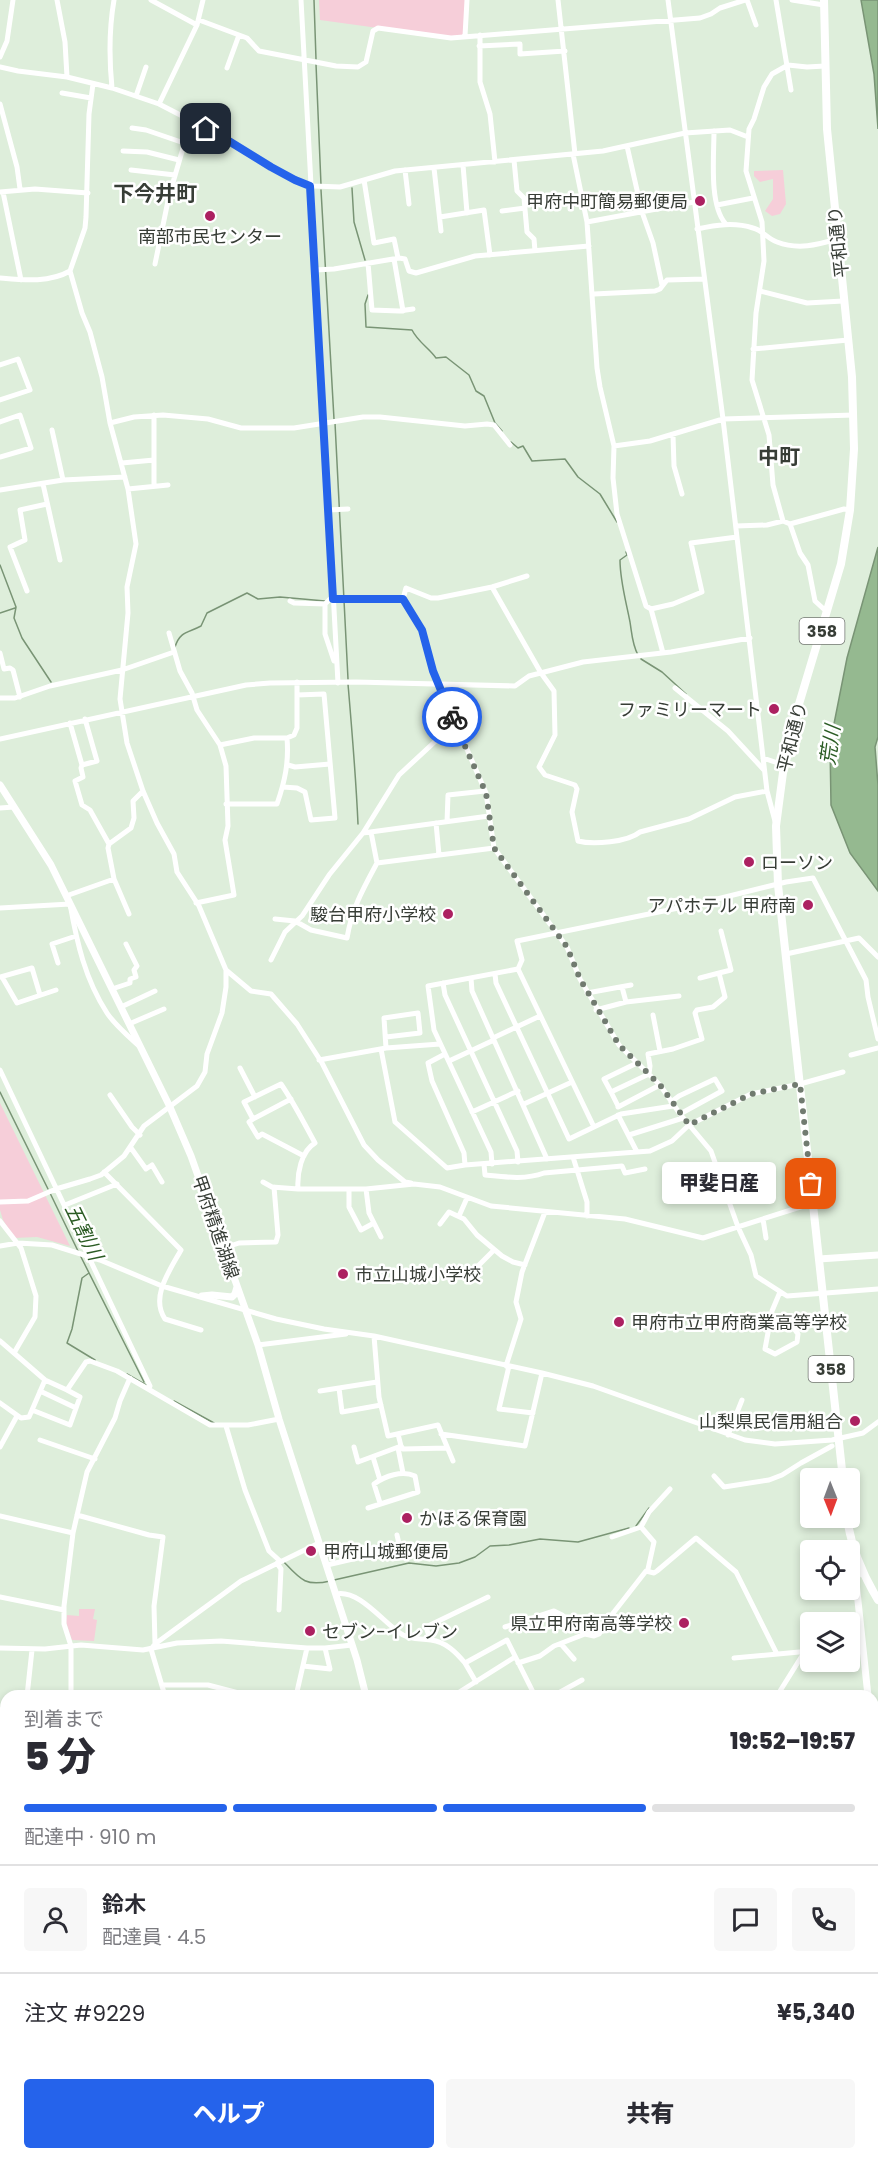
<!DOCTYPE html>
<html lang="ja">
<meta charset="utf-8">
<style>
body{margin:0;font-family:Poppins,"Noto Sans JP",sans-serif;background:#f7f7f7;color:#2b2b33;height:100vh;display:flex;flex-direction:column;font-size:22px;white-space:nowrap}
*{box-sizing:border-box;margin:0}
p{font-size:20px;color:#7c7c81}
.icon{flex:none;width:33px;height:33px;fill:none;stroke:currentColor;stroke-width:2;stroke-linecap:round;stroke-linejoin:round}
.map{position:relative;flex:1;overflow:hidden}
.details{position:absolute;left:0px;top:1690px;width:879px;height:470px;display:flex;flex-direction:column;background:#fff;border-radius:18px 18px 0 0;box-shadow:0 3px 9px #0003}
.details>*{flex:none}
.needle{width:39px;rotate:179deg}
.controls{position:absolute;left:800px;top:1468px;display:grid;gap:12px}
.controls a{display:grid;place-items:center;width:60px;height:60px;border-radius:6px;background:#fff;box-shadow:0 3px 9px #0003;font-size:30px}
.pin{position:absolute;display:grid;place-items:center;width:51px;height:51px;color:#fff;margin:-26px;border-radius:12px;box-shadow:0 3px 9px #0006}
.courier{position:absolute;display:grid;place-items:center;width:60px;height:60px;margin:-30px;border:4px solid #2563eb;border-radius:50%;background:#fff;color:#222;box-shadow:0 2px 8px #0007}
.bubble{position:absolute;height:42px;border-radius:6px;background:#fff;box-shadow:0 3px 9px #0003;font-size:20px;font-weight:800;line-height:42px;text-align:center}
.summary em{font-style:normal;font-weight:800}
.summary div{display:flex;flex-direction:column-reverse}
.summary{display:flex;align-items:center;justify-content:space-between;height:102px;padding:0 24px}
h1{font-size:39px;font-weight:800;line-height:45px}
.bar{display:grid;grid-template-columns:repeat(4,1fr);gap:9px 6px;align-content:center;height:72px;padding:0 24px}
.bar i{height:8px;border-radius:4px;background:#e1e1e2}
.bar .current{background:#2563eb}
.bar p{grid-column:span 4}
.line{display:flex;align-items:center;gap:15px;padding:0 24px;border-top:2px solid #e1e1e2}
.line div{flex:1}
.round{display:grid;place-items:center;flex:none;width:63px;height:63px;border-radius:6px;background:#f7f7f7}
.cta{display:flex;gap:12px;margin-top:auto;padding:12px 24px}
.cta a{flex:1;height:69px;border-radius:6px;background:#2563eb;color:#fff;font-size:24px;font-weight:800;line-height:69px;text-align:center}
.cta a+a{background:#f7f7f7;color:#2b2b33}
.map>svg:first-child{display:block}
.green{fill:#f6ced9}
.water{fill:#95b990;stroke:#799475;stroke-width:1.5}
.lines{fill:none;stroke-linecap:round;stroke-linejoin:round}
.stream{stroke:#799475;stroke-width:1.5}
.minor{stroke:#fff;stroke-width:5}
.major{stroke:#fff;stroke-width:7}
.highway{stroke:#fff;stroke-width:8}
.done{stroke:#717b70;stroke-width:6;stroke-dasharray:0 10.8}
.route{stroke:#2563eb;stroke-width:8}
.poi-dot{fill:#ac2161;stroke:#fff;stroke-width:2}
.labels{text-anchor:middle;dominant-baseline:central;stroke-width:5;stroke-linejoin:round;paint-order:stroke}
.shield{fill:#fff;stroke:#737772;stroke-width:1.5}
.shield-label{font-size:16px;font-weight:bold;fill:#373d36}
.poi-label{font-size:18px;fill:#373d36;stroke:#fff;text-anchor:end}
.street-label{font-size:18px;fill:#373d36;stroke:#fff}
.water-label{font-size:20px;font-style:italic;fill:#2b5c24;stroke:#fff}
.quarter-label{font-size:21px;font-weight:bold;fill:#373d36;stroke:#fff}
</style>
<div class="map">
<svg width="878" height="2159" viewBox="0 0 878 2159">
<rect width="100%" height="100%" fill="#deeedb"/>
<!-- green -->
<path class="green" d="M319,0h148l-2,36 -14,2 -131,-18z
M783,170l3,34 -6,10 -8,2 -7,-5 8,-12v-20l-13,3 -6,-6v-5z
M0,1103l70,143 -33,-9 -23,1 -11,-18 -3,-10z
M79,1609h16l-2,10 4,1 -3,21 -22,-1 -6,-18 1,-7 12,1z"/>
<!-- water -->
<path class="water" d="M861,0h17v129l-4,-55z
M878,547v190l-3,10 3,38v106l-28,-38 -19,-48 -1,-61 17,-86z"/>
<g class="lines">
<!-- stream -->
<path class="stream" d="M314,0l2,59
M316,64l5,121
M352,188l2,34 11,38
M321,190l13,229
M368,295l-3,9 1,23 46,3c6,12 17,18 24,28l10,-1 23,18 7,16 8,5 11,27 7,8
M335,423l13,256
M511,442l7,6 5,-2 9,15 33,-2 13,18 22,17 17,28
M626,552l1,3 -7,5c0,21 6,41 10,62 2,12 2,22 8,33
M0,565l16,42 -2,11 8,20 29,44
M0,613l15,-5
M175,647c5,-16 13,-14 26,-21l6,-13 40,-20 11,6 22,-2 45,4
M641,659l21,13 24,22
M348,684c4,47 8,93 10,140
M0,1092l48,97
M50,1193l28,58
M80,1255l64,127
M89,1273l-7,5 -10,51 -5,14 28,17
M127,1374l19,11
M174,1401l40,22
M636,1526l13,-18
M283,1561c17,18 22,26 47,20
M334,1580l75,-17 27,3 23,-3 16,-6 15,-11 19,-1 31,-6 38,3 51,-14"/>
<!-- minor -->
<path class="minor" d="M57,0l8,42 2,35
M151,0l46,25
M301,0l37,683
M558,0l17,154
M668,0l55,419 44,372 8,30
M747,0l9,25
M776,0l15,90
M792,0l32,5
M199,20l48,18 12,13 77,15 22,1 8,-5 7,-31 5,-3 73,10 249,-20 11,-4 9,-6 25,-8
M480,35v47l10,32 5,48
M465,36l2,-36
M479,46l41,-2v10l45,-3
M0,57l7,-16 6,-41
M0,67l18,4 49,6 45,11 47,16 60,31 76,45 19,6 26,1 55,-16 208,-20 82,-18 45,-3 18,7
M227,68l12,-33
M112,88c-3,-30 -3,-59 2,-88
M62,93l29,5
M136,96l10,-29
M0,104l17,63 3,22
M159,104l38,-79 6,-25
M132,128l14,2 38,13
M714,131c0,25 -5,73 11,92
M627,146l15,66 11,31 9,42
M123,151l24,1 32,8
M573,154l14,68 10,146 3,19 14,59 -1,32 4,36 29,92 5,3 12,44
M514,160l3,31 7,7 3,34 7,7 1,12
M463,165l4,48
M434,168l7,63
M131,170l44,5
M405,170l4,34
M364,180l10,63 20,-4 4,19
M0,192l35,-3 53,4
M3,192l18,88
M717,205l36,-7
M502,211l23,-3
M440,217l44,-7 6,45
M587,222l107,-20
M697,229c19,-4 37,-7 56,-1 9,2 15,11 24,14 21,8 40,3 60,-3
M394,259l9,52
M368,263l4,47 27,1 14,-2
M155,264l14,-68 22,-75
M315,270l19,-1 65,-11 6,1 4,12 7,2 59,-17 114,-10
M0,278c23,2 49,5 70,-7
M760,291l47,12 36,-2
M594,294l61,-3 5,-2 7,-9 37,-1
M753,349l95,-9
M0,365l18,-6 12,31 -30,10
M154,415v71
M0,422l20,-7 11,33 -31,9
M110,423l24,-6 29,-2 45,4 33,9h53l69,-11h17l85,9 22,-2 7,1 16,20
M52,430l11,50
M673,435l1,31 8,28
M614,446l36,-5 73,-22 131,-4
M122,463l32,-3
M43,484l17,76
M128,489l40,-4
M0,490l63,-10 62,-3
M328,510l20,-1
M783,521l-10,-36 -4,-50 -17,-55 4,-67 8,-52 -2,-39 -16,-51 3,-42 5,-10 10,-32 8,-13 16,-9 19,2 18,-1
M790,524l10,29 8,12 7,36 12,11
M736,526l31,-1 16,-4 7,3 54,-15 6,1
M492,587l49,86 13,18 1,44 -16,32 6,8 30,10 2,4 -5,23 6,29c15,4 50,1 62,-9l49,-13 46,-22 32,-6
M27,591l-17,-44 15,-7 -5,-30 27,-6
M403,599l3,-11 25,10h7l54,-11 35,-11
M290,601l4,2 31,1 5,-5h73l19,31 11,41 53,122 8,55 73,99 13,32 39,66 41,40 20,29 31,37 27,76 13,28 5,21 31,20 91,-7
M325,604v30l9,27
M651,609l22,-5 29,-12 -11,-49 46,-6
M169,633l11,38 12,22 5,17 23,35 6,21 2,60 -3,14 9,55 -38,8
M0,653l4,16 6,-1 3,2 7,27
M675,688l53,43 36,39
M0,698h15l35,-12 72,-16 52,-18
M70,723l12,42 -1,3 2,9 -8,4 7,24 8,5 19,34
M0,739l246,-54 24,-2 86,-1 159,4 14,-10 54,-14 88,-10 79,-14
M220,745l34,-7h33l7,-3 3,-7v-46
M763,758l21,7
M82,765l15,-4 -12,-42
M288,765l7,2 35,-3
M283,787l14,1 8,4 6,28 24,-2 -11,-124 -27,1
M226,804h51c8,-23 12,-42 10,-66
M0,808l14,-1
M447,822l1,-27 37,-4
M436,823l3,32
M371,832l6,31
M363,833l126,-17
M66,896l48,-17
M0,908l70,-4c7,39 15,75 37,109 8,12 21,23 32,33
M129,914l-15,-35 -6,-31 1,-4 22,-16 3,-10 -1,-17 10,-10
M275,919l20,2 16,9 36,8c5,-30 16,-49 30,-75l117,-15
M786,954l73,-16 19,19
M271,960l14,-28 17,-16 27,-41 34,-42 36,-58 56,-52
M58,963l-6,-19 24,-8
M518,969l4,-9 -5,-19 176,-36 93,-23 27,-4 53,102 2,17 10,42
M518,969l76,158
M226,970l25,21 20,3 26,30 25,39 42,82 14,15 27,22 6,1
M719,973l12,-3 -10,-39
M495,974l1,9 73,156 52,-25 52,-8
M0,977l32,-9 8,27
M2,977l15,26 39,-13
M471,978l1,13 75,168
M443,983l2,12 72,156 1,11
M622,987l4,15
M112,989l18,-6v-4l6,-2 -2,-7 3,-4 -11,-22
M587,993l44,-8
M121,1007l34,-16
M596,1010l30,-8 53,-6
M653,1015l7,36
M129,1024l35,-15
M493,1038l47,-22
M386,1048l54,-4
M381,1049l14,73 52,46 18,-3 185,-14 22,-10 17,-16 62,-31 49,-10 43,-12
M445,1054l-17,9 4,18 32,72 1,12
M851,1055l27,-7
M319,1060l67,-12 -2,-30 34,-5 2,20 -34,4
M449,1061l45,-21
M240,1068l15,29
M0,1070l150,316 -2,3
M611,1092l-7,-13 33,-16
M110,1095l22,32 8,8
M291,1099l-38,20 -9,-17 37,-18c13,19 23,39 34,59 -14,8 -18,31 -17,46
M671,1102l8,-6 36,-17 7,12 -42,23
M524,1104l48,-22
M618,1106l-7,-14 38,-18 1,-8 -2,-12 25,-5 29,-10 -7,-26 2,-3 16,-3 12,-10 -6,-24 -19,5
M618,1107l42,-22
M472,1112l46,-21
M618,1115l19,37
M253,1119l-4,3 9,15 4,-3 42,22
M629,1135l54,-17
M131,1148l15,21 6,-4 10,17
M573,1157l14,45v14
M484,1164l1,11c20,2 40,5 59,-2l78,-7 3,7 20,-4
M492,1164l-1,-12 -57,-122 -6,-44 90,-17
M104,1172l77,78c-11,20 -31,47 -16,69l36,11
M263,1182l9,5 26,2h68l48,-5 26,3 51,19 134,13 78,19 110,-35
M349,1189v18l12,23 13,-7
M366,1189l3,24 12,24
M0,1202l28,-1 28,-12 34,-10 11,-4 23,-19 20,-30 53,-40 8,-14 2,-18 15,-41 4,-26v-17l-27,-64 -22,-34 -3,-18 -17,-31 -14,-32 -16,-48 -7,-44 8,-86 -1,-26 9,-43 -8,-55 -18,-66 -8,-46 -12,-45 -8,-19 -12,-42 15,-43 1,-11 3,-103 4,-30
M65,1205l52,-21
M459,1216l8,-18
M763,1219l3,19
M0,1221l21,27 15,48 -1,21 -21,36
M440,1224l9,-12 15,7 13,16 25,21 11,6 12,3
M0,1246l18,-3 34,2 48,15 62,26 114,33 48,10 50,7 168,37 51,13 152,54 30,4 57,-4 31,-7 15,-11
M224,1248l15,-5 37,-1 2,-7 -4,-48
M471,1273l23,-23
M771,1320l21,6 6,8 -1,8 -22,12 -10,-5 7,-38 8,-19
M374,1336l5,61 9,39 50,-11 15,36
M0,1341l45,39 22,10
M258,1345l88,-11
M506,1366l15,-47 -5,-17 6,-30 23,-60
M509,1366l-10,43 34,4
M339,1388l3,24 39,-7
M40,1391l36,17
M320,1391l57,-9
M0,1403l21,15 8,-1 16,-37
M32,1410l38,15 10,-28 -13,-7 19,-28 4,-1 27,10 93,54h38l31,-6
M226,1426l19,64 24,61 11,10
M441,1434l84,12 17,-73
M728,1435l14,-35
M40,1440l55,19
M401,1446l2,3 44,-1
M0,1447l17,-31
M354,1447l4,15 43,-16 -3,-12
M398,1448l5,25
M373,1457l7,23
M714,1476l10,11 45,-7 13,-5 19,-12 31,-17
M368,1508l50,-16 -3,-16c-13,-6 -30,0 -41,8l6,19
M77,1515l72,20 14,2 -9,69 1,38
M0,1516l73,17
M641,1527l13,15 -6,27
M612,1537l29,-10 8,-15 21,-23
M277,1563l4,6 -2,41
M327,1565l73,-17 -3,-13
M336,1594c24,-5 48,30 67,41 10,5 17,3 28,5 15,2 25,12 34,23l42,-23 28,56
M0,1597l64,13
M505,1627l49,-16 8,4 23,19 9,2 5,-2 15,-22 32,-41 8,2 3,-2 39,-33 40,34 41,82
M430,1639l-4,-12 62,-30
M561,1644l13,15
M849,1647l13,-1
M0,1648l45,1 36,-4 62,5 34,-7 44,-2 86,7h18l27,-3
M734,1658l76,-7
M465,1663l11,19
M518,1663l22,-7 14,-10 31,-12
M303,1666l27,3 -5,-21
M162,1685h46l42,11
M780,1691l25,-40
M27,1696l5,-46
M71,1696v-50l-7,-22v-18l9,-73 14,-61 28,-54 5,-17 10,-23
M165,1696l-14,-47 4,-5 86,-63 78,-38
M296,1696l11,-48
M453,1696l62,-39
M553,1696l29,-16
M0,1710l6,1
M873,1744l5,-9
M0,1858l6,-2
M873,1893l5,1
M0,1930l6,-8
M0,2024l6,1
M873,2097l5,5
M0,2120l6,2
M873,2138l5,-5
M462,2154l4,5
M699,2154l6,5
M857,2154l5,5
M30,2159l1,-5
M122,2159l1,-5
M210,2159l1,-5
M255,2159l1,-5
M301,2159l2,-5
M355,2159l1,-5
M397,2159l2,-5
M585,2159l3,-5"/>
<!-- major -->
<path class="major" d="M0,785l51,80 118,240 22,51 67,189 21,74 78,241 9,36
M819,1259l59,-4
M202,1296l10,-1 20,2 3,-3 2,-7
M862,1570l-6,7v5l12,114
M873,1763l5,46
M516,2154l3,5"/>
<!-- highway -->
<path class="highway" d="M824,0l3,129 25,248 2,72 -4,61 -9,54 -48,160 -9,41 -8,61 2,59 65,594
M847,1518c4,29 16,57 31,82
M873,1870l5,-1
M873,1877l5,-1
M91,2159l10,-5
M108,2159l10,-5"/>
</g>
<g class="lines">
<!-- done -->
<path class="done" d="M452,717l34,76 8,55 73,99 13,32 39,66 41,40 29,40 62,-31 49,-10 11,100"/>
<!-- route -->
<path class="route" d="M206,129l13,6 52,32 24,13 15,6 23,413h70l19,31 11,41 19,46"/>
</g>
<!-- markers -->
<g class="poi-dot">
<circle cx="700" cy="201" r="6"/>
<circle cx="210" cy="216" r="6"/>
<circle cx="774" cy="709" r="6"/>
<circle cx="749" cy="862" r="6"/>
<circle cx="808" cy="905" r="6"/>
<circle cx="448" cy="914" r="6"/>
<circle cx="343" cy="1274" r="6"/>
<circle cx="619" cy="1322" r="6"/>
<circle cx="855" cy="1421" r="6"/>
<circle cx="407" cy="1518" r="6"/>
<circle cx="311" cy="1551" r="6"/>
<circle cx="684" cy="1623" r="6"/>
<circle cx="310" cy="1631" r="6"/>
</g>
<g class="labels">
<!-- shield labels -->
<g class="shield">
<rect x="799.5" y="618" width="45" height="26" rx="4.5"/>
<rect x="808.5" y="1356" width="45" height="26" rx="4.5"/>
</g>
<g class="shield-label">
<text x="822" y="631">358</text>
<text x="831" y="1369">358</text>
</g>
<!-- poi labels -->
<g class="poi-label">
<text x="688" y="201">甲府中町簡易郵便局</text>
<text x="210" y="236" text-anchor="middle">南部市民センター</text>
<text x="762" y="709">ファミリーマート</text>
<text x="761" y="862" text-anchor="start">ローソン</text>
<text x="796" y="905">アパホテル 甲府南</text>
<text x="436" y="914">駿台甲府小学校</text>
<text x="355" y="1274" text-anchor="start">市立山城小学校</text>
<text x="631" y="1322" text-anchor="start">甲府市立甲府商業高等学校</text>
<text x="843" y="1421">山梨県民信用組合</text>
<text x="419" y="1518" text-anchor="start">かほる保育園</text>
<text x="323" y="1551" text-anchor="start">甲府山城郵便局</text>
<text x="672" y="1623">県立甲府南高等学校</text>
<text x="322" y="1631" text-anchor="start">セブン-イレブン</text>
</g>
<!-- street labels -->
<g class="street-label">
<text transform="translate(838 242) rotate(-96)">平和通り</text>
<text transform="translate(792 737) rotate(-76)">平和通り</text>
<text transform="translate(216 1227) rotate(71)">甲府精進湖線</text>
</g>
<!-- water labels -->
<g class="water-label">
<text transform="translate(830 745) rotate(-82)">荒川</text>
<text transform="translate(84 1232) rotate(64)">五割川</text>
</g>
<!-- quarter labels -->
<g class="quarter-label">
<text x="155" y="193">下今井町</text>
<text x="779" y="456">中町</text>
</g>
</g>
</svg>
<div class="controls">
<a><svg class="needle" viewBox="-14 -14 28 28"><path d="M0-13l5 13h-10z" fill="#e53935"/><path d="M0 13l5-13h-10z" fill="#7c7c81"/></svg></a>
<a><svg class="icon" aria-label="locate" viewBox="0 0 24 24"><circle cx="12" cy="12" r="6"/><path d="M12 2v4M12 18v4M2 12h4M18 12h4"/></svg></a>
<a><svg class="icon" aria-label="layers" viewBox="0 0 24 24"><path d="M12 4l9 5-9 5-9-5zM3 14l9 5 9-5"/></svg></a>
</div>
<div class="pin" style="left:811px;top:1184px;background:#ea580c"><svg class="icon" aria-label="bag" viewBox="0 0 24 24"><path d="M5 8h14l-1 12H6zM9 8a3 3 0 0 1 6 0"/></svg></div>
<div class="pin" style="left:206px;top:129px;background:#1f2937"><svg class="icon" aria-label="home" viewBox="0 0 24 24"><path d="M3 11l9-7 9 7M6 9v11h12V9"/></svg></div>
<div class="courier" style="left:452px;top:717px"><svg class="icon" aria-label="bike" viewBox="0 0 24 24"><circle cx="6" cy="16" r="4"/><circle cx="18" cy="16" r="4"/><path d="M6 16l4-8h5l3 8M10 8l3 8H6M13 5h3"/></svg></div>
<div class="bubble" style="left:662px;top:1162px;width:114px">甲斐日産</div>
<section class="details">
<div class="summary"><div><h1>5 分</h1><p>到着まで</p></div><em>19:52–19:57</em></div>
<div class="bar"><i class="current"></i><i class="current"></i><i class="current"></i><i></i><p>配達中 · 910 m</p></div>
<div class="line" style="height:108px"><a class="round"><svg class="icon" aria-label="person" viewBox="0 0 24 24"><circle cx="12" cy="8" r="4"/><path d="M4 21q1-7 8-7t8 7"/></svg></a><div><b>鈴木</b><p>配達員 · 4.5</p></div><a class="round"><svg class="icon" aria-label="chat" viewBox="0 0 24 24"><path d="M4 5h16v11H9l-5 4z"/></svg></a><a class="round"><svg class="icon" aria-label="phone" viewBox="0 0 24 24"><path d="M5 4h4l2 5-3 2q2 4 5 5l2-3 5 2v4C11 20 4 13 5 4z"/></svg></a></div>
<div class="line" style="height:78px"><div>注文 #9229</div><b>¥5,340</b></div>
<div class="cta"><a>ヘルプ</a><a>共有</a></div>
</section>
</div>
